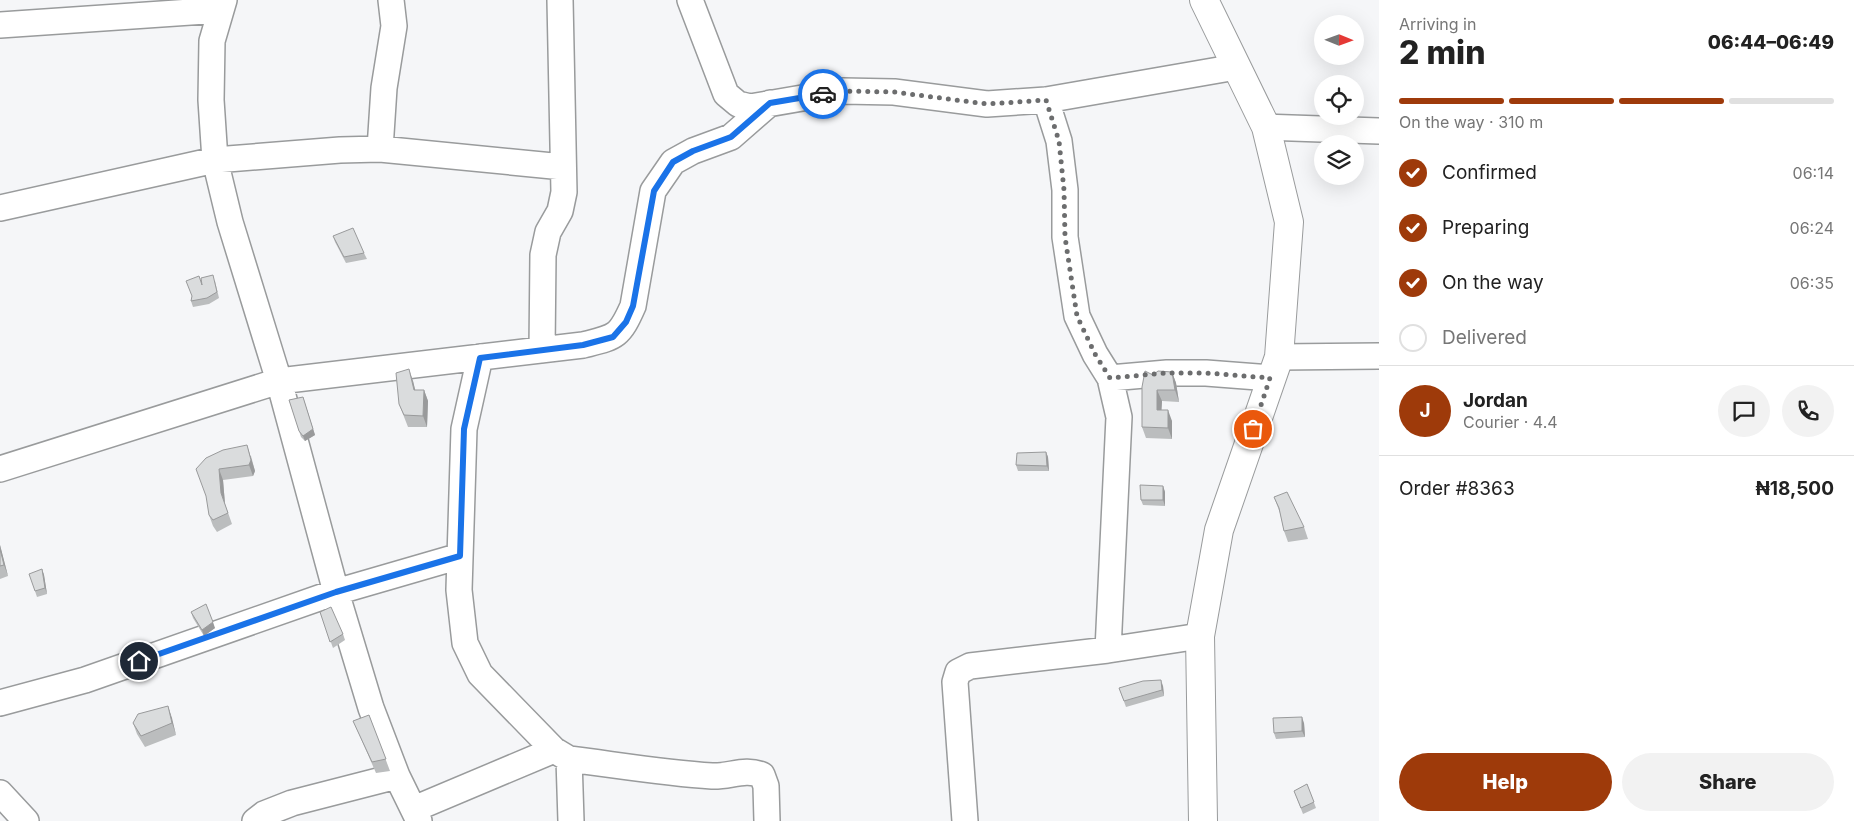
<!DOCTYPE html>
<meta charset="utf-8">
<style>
body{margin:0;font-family:Inter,sans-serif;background:#f2f2f2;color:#222;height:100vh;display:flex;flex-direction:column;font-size:19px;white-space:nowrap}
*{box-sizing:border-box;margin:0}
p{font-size:16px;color:#767676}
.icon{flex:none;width:28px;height:28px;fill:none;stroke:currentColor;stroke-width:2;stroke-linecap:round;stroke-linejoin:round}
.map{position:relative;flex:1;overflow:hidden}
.side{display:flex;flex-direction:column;background:#fff;width:475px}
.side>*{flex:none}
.needle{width:32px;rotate:91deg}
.fabs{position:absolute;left:1314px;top:15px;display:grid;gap:10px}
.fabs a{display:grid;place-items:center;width:50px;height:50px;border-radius:50%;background:#fff;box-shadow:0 5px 20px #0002;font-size:25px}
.pin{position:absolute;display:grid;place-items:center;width:42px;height:42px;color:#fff;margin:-21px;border:2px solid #fff;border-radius:50%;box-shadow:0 1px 5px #0007}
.courier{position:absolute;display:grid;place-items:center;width:50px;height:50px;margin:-25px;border:4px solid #1a73e8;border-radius:50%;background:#fff;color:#222;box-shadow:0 1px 6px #0007}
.summary em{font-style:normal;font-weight:800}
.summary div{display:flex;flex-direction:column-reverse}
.summary{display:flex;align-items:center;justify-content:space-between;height:85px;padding:0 20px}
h1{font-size:32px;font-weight:800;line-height:38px}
.bar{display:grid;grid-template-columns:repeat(4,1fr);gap:8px 5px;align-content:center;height:60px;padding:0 20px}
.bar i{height:6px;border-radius:4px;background:#e0e0e0}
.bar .active{background:#9e3a0a}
.bar p{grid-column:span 4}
.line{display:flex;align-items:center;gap:12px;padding:0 20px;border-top:1px solid #e0e0e0}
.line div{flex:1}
.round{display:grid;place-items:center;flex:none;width:52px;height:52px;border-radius:26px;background:#f2f2f2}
ol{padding:0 20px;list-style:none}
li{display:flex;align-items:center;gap:15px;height:55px}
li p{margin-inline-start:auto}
li .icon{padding:5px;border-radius:50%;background:#9e3a0a;color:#fff;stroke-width:4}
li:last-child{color:#767676}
li i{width:28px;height:28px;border:2px solid #e0e0e0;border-radius:50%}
.cta{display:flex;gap:10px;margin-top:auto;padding:10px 20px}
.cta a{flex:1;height:58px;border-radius:30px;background:#9e3a0a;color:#fff;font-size:20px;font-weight:800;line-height:58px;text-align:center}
.cta a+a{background:#f2f2f2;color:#222}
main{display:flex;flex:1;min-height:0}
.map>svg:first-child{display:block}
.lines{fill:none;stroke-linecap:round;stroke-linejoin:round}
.minor-casing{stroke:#999b9c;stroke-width:28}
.tertiary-casing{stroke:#999b9c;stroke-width:30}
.minor{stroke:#fff;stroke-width:25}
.tertiary{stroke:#fff;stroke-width:28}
.wall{fill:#bbbdbe}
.shaded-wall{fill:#999a9b}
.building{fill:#dadcdd;stroke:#999a9b}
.done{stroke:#6c6d6e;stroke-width:5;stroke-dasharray:0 9}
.route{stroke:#1a73e8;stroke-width:6}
</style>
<main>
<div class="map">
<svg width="1379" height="821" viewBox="0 0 1379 821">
<rect width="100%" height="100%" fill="#f5f6f8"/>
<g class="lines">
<defs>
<path id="minor" d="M224,0l-12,41 -1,59 4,60 15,62 49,159 57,211 35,116 26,68 22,45
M690,0l36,94 12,10 12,3 93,-16 51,1 93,12 59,-4 190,-33
M0,25l220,-15
M1046,100l13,41 6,49v47l12,79 18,38 15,24 9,39 -11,233
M1266,127l113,4
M380,149l4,-61 10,-62 -3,-26
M0,208l215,-48 125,-10 40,-1 183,18
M542,350l1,-95 5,-23 12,-21 4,-19 -4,-192
M480,357l-16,72 -5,161 6,53 15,31 74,76 15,9c48,6 96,14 143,17 17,1 33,-8 50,-1l4,11 1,35
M1279,357l100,-1
M1110,378l57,-5h39l65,5
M0,469l279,-88 304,-36c32,-8 36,-7 50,-39l20,-115 20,-29 20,-11 38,-14 39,-34
M0,703l85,-23 251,-88 124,-36
M569,759l2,62
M0,793l26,28
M414,809l140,-59
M255,821l9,-7 28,-11 105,-27
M965,821l-10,-139 3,-10 12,-6 138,-16 92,-14"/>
<path id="tertiary" d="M1203,821l-3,-185 19,-106 60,-173 10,-135 -23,-95 -62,-127"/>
</defs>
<!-- minor casing -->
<use href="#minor" class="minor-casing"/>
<!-- tertiary casing -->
<use href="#tertiary" class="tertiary-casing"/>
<!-- minor -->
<use href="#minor" class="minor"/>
<!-- tertiary -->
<use href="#tertiary" class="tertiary"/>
</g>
<!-- wall -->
<path class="wall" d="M333,236l31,17 3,6 -21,4 -11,-21z
M215,281l4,17 -10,6 -16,3 -2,-6 1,-5 10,-11z
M1172,372l4,11 3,19 -17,-1 -1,9 11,11v18l-26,-1 -4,-11 11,-52z
M413,381l2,9h9l4,11 -1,26h-19l-9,-23z
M303,397l12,38 -10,6 -4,-4 -12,-37z
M1046,452l2,5 1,14h-31l-2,-6z
M251,456l4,15 -2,5 -30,4 2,24 7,20 -15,8 -4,-6 -4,-11 -3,-57z
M1163,486l2,6v14l-22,-1 -2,-5z
M1274,497l30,30 4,12 -20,3 -4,-11 -4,-18z
M0,545l8,31 -8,3z
M42,569l2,6 3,19 -10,3 -2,-6z
M191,612l24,16 -11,8 -11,-18z
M320,612l23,22 2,6 -12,8z
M1163,686l1,10 -38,11 -7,-19z
M168,706l8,29 -31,12 -8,-13 -4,-11z
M369,715l21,56 -14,2 -18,-41 -5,-11z
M1304,723l1,14 -29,2 -2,-6z
M1307,784l9,24 -13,6 -9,-23z"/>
<!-- shaded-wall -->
<path class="shaded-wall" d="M409,369l4,12 5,20 -4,-11z
M1172,372l4,11 3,19 -4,-12z
M424,390l4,11 -1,26 -4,-11z
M1157,390l5,11 -1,20 -4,-11z
M303,397l12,38 -10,6 -2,-5z
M1168,410l4,11v18l-4,-11z
M247,445l8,26 -2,5 -4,-11z
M1046,452l2,5 1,14 -2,-5z
M219,469l4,11 2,24 -4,-11z
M1163,486l2,6v14l-2,-6z
M0,545l8,31 -4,-11 -4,-16z
M42,569l2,6 3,19 -2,-6z
M213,622l2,6 -11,8 -2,-6z
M1161,680l2,6 1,10 -2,-6z
M168,706l4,12 4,17 -4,-12z
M1302,717l2,6 1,14 -3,-6z"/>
<!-- building -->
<path class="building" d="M353,228l11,25 -20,4 -11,-21z
M213,275l4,17 -10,6 -16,3 1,-5 -6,-15 13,-5 3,9 -1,-7z
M409,369l5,21h10l-1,26 -19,-1 -5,-11 -3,-31z
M1145,371l8,4 5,-4 14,1 3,18h-18v20h11v18l-26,-1v-40z
M303,397l10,32 -10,7 -4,-5 -10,-31z
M247,445l4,15 -2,5 -30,4 2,24 7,20 -15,7 -4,-5 -3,-19 -10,-27 10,-11 17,-8z
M1046,452l1,14 -31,-1 1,-12z
M1140,485l23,1v14h-22z
M1287,492l17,35 -20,4 -5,-23 -5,-11z
M0,549l4,16 -4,1z
M42,569l3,19 -10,3 -6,-17z
M206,604l7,18 -11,8 -11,-18z
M331,607l12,27 -13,8 -10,-30z
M1161,680l1,10 -38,11 -5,-13 24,-7z
M168,706l4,17 -31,13 -8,-13 5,-9z
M369,715l17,44 -14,3 -19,-41z
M1302,717v14l-28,2 -1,-15z
M1307,784l7,18 -13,6 -7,-17z"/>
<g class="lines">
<!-- done -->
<path class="done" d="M823,94l20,-3 51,1 93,12 59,-4 13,41 5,49 1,47 12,79 18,38 15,24 56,-5h40l64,5 -17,51"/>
<!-- route -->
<path class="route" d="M139,661l197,-69 124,-36 4,-127 16,-71 103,-13 30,-8 13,-15 7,-16 21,-115 19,-29 20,-11 38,-14 39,-34 53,-9"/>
</g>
</svg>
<div class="fabs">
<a><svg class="needle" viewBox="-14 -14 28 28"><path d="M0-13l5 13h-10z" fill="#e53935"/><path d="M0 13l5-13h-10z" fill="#767676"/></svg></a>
<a><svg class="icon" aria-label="locate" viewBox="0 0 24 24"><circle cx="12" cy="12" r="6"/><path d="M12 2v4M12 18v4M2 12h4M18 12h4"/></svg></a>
<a><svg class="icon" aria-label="layers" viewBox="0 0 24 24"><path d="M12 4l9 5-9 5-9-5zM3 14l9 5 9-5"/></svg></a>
</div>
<div class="pin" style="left:1253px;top:429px;background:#ea580c"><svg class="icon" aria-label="bag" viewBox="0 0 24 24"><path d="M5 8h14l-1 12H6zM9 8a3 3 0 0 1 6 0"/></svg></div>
<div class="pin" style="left:139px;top:661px;background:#1f2937"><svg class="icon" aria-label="home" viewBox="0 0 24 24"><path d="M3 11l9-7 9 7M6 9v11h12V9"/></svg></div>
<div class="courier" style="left:823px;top:94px"><svg class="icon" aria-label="car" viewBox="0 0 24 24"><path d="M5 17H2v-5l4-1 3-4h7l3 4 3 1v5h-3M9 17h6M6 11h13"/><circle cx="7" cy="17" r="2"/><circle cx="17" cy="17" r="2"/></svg></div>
</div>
<section class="side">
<div class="summary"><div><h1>2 min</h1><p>Arriving in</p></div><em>06:44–06:49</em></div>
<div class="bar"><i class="active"></i><i class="active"></i><i class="active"></i><i></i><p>On the way · 310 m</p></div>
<ol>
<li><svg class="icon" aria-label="check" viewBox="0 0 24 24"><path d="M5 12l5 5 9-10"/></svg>Confirmed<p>06:14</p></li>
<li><svg class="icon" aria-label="check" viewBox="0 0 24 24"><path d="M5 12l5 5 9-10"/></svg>Preparing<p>06:24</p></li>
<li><svg class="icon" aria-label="check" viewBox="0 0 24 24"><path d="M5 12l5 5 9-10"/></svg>On the way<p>06:35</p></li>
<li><i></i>Delivered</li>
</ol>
<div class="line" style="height:90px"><b class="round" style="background:#9e3a0a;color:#fff">J</b><div><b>Jordan</b><p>Courier · 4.4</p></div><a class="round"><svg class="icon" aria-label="chat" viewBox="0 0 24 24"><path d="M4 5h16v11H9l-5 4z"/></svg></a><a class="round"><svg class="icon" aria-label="phone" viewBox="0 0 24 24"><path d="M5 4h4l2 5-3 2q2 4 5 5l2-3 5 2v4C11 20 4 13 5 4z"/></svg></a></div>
<div class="line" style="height:65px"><div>Order #8363</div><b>₦18,500</b></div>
<div class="cta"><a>Help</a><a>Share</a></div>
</section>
</main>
